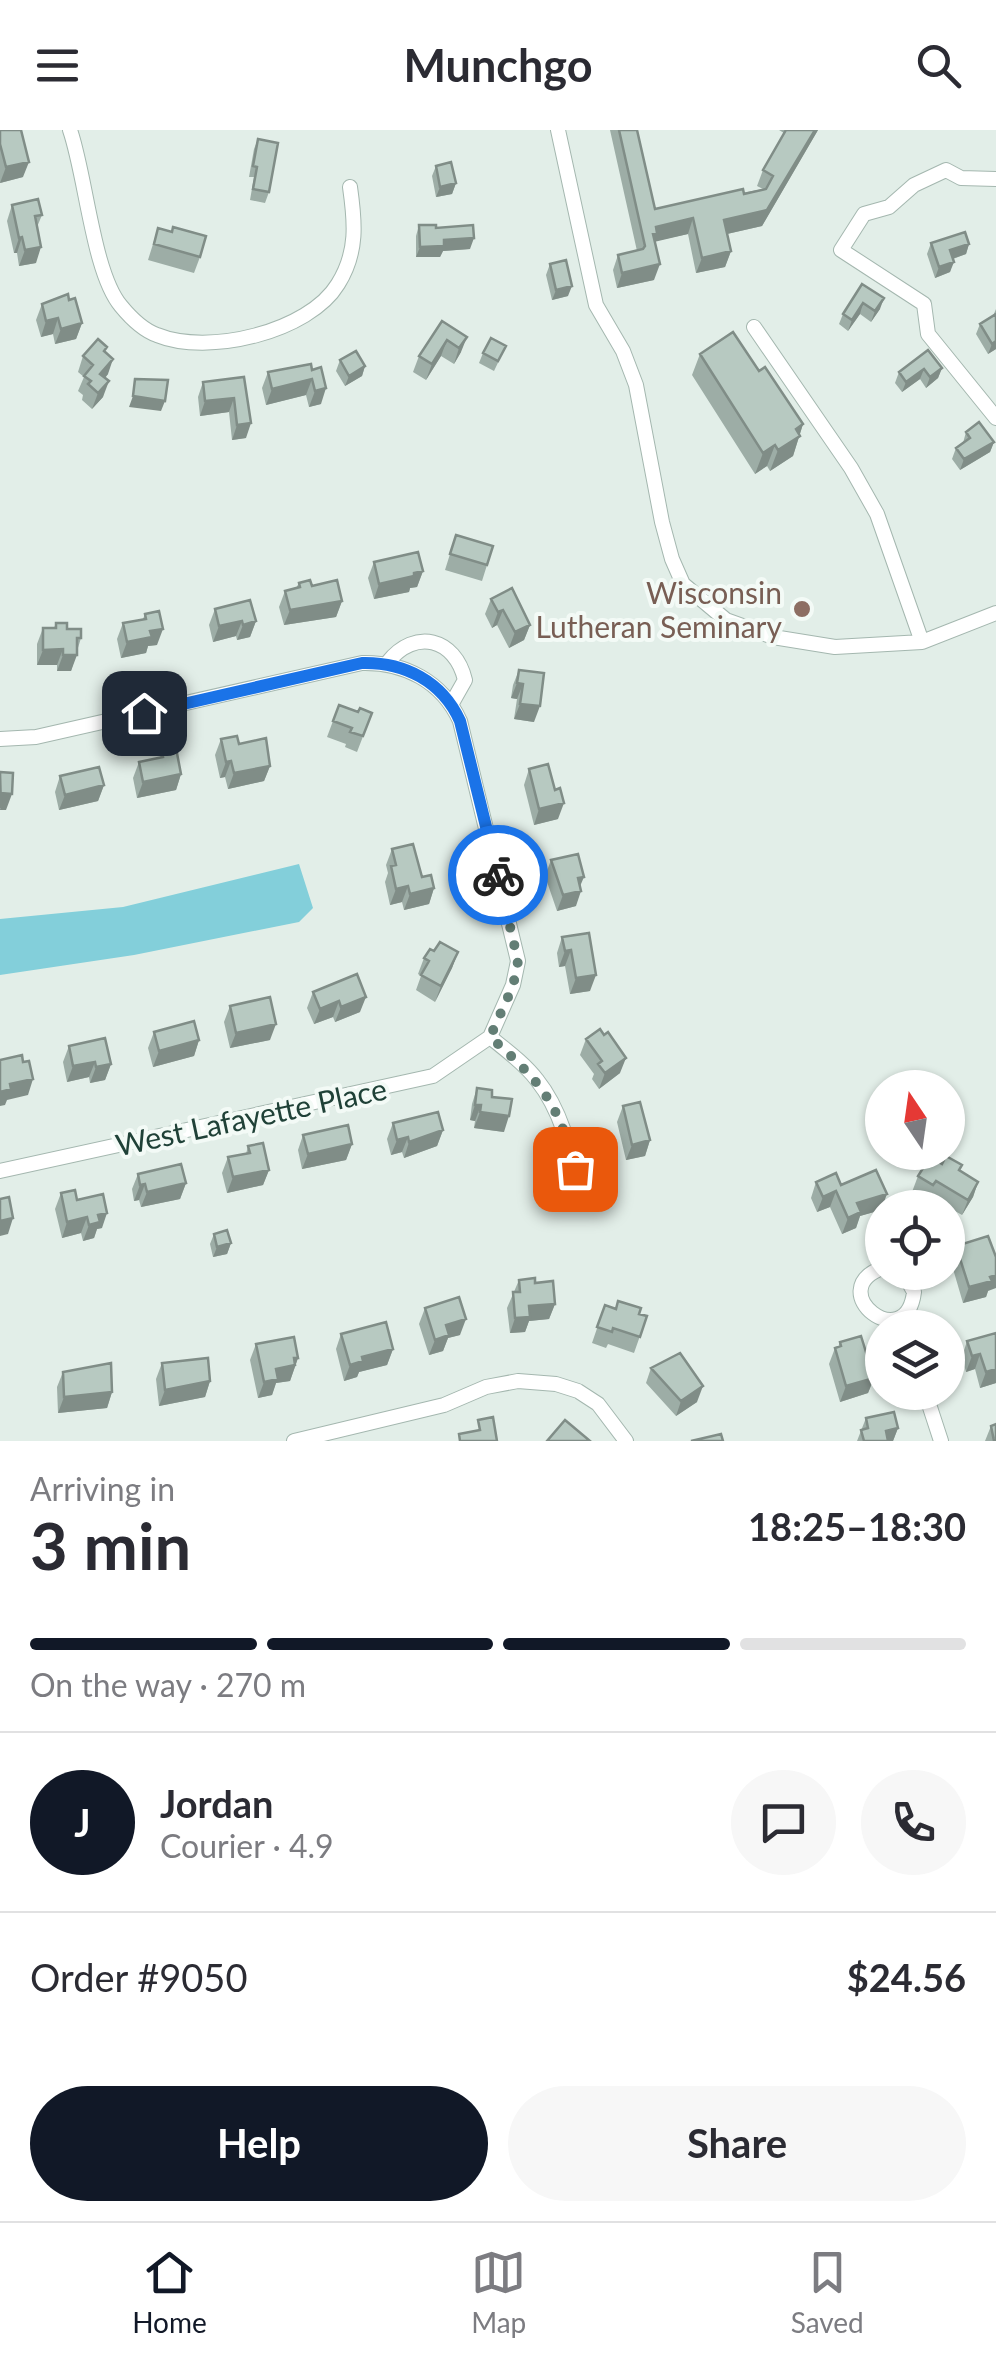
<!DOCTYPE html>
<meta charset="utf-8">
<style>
body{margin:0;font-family:Lato,sans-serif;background:#f7f7f7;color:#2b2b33;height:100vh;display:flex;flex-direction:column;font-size:38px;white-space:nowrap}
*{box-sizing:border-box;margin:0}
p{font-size:32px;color:#7c7c81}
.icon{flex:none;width:55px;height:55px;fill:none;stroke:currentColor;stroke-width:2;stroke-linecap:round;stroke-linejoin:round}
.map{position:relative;height:1311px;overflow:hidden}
.sheet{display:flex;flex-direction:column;background:#fff;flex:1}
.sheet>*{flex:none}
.needle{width:65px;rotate:347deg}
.buttons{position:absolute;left:865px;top:940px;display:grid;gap:20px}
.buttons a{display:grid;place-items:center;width:100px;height:100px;border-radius:50%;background:#fff;box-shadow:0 2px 8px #0004;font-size:50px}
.pin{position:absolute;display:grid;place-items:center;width:85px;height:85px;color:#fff;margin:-42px;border-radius:20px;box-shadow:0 5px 15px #0006}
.courier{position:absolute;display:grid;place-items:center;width:100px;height:100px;margin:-50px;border:8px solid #1a73e8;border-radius:50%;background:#fff;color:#222;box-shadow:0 2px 12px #0007}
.overview em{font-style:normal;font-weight:700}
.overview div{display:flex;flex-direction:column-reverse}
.overview{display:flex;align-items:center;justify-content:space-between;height:170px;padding:0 30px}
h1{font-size:65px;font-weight:700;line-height:75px}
.bar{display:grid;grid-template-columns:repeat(4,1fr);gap:15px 10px;align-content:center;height:120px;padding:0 30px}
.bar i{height:12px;border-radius:8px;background:#e1e1e2}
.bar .on{background:#111827}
.bar p{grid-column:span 4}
.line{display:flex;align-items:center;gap:25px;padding:0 30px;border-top:2px solid #e1e1e2}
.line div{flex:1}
.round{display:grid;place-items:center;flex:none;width:105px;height:105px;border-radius:52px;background:#f7f7f7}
.action{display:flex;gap:20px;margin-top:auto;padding:20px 30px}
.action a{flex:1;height:115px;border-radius:60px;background:#111827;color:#fff;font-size:40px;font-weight:700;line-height:115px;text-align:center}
.action a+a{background:#f7f7f7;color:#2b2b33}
header{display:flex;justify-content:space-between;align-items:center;height:130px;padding:0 30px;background:#fff;font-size:45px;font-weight:700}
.dock{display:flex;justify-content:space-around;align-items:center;height:140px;border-top:2px solid #e1e1e2;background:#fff;font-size:28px;color:#7c7c81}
.dock a{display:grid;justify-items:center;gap:5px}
.dock .on{color:#111827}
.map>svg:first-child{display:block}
.water{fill:#83cfda}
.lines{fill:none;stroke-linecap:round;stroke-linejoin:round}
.street-casing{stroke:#a4b7af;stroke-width:16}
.street{stroke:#fff;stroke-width:14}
.wall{fill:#9dada6}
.shaded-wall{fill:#808d87}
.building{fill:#b7c9c1;stroke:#808d87;stroke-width:2.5}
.done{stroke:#637e75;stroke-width:10;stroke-dasharray:0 18}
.route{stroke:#1a73e8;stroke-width:12}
.education-dot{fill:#8d6e63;stroke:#f3faf6;stroke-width:4}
.labels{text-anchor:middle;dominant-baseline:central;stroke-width:8;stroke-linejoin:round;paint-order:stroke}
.education-label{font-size:30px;fill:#785e54;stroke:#f3faf6;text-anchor:end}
.street-label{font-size:30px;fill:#1f4137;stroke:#f3faf6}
</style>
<header><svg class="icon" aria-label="menu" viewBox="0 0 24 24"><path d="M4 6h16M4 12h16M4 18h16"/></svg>Munchgo<svg class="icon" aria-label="search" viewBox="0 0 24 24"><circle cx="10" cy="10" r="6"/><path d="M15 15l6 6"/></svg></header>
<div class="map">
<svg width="996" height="1311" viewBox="0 0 996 1311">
<rect width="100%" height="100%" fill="#e2eee8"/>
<!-- water -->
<path class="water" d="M299,734l14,44 -14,14 -165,33 -134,20v-56l123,-12z"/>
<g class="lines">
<defs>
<path id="street" d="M70,0c16,46 23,143 51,176 9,11 22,24 36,29 51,21 152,-3 181,-51 20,-32 17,-62 12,-97
M558,0l38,175 27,46 13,34 26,137 10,37 11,25 43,36 47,17 62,10 87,-5 74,-29
M996,49l-35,-1 -15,-8 -32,15 -25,22 -25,7 -23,36 83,54 4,30 68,84
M754,197l97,141 26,46 45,128
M388,532c27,-34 67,-24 77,18l-13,23
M0,609l36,-2 326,-74c42,-1 80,18 98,58l58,240 -5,24 -23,52 -57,39 -433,95
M490,907c16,13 35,27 47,43 25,31 34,73 43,111
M882,1138c-60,23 24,89 32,24l-11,-20
M925,1262l16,49
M294,1311l150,-36 42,-18 32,-6 38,3 22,7 20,13 28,37"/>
</defs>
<!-- street casing -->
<use href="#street" class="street-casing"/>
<!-- street -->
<use href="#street" class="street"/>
</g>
<!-- wall -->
<path class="wall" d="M0,0l23,47 -23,6z
M610,0h27l18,79 108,-20 -6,-3 6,-16 21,-37 -5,-3h39l-56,96 -35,8 4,17 -6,16 -29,6 -8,-39 -33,7 -1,39 -37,8 -4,-18 5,-15 19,-4z
M258,9l11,53 -4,11 -15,-3 4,-23h-5l5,-28z
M436,36l20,17 -4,11 -16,3 -4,-21z
M12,75l30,10 -5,12 -1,36 -17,3 -2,-13h-3l-7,-32z
M419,95l17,3 34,21 -27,2 -3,6h-24v-21z
M158,98l42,29 -6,16 -46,-13z
M931,113l38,1 -3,10 -13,5 -3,13 -15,6 -8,-24z
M550,134l18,32 -16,4 -6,-25z
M862,154l18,25 -9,13 -11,-8 -12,17 -9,-7 4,-10z
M69,170l13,23 -6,16 -21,5 -2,-10 -12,3 -5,-17 6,-16z
M996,179v40l-8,5 -12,-20 4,-10 13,-8z
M442,191l19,31 -7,12 -13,-8 -15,24 -13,-8 6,-16z
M506,216l-12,25 -15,-8 4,-10z
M928,220l14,18 -4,10 -12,10 -6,-9 -18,13 -7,-9 4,-11z
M105,222l3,22 -3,4 -2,19 -11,12 -10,-9 1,-5 -5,-4 6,-14 -6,-5 5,-16z
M700,224l59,17 44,53 -10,32 -23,15 -3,-5 -12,8 -63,-99z
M340,230l25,6 -3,10 -17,10 -9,-15z
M311,234l10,40 -12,3 -3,-12 -40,10 -4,-17 6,-16z
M244,247l2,61 -14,2 -3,-28 -29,4 -2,-19 5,-15z
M966,302l28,10 -4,10 -30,18 -8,-11 4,-11 7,-5z
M456,405l37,11 -11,35 -37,-11z
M374,432l49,9 -6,16 -7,1 -1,4 -35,7 -6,-21z
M299,453l13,3 30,15 -6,16 -52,8 -5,-18 6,-16 11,-3z
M491,469l39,26 -6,15 -15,8 -12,-23 -5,3 -7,-14z
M215,479l41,12 -6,16 -13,3 -1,-4 -23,6 -4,-17z
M145,484l12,31 -9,1 -2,7 -25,5 -4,-19 6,-16 20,-4z
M56,493l25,15 -10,33h-14v-6h-20v-21l6,-16h11z
M519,540l15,52 -20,-3 3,-20 -6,-1 2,-13z
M339,575l19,7 14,1 -15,39 -12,-5 1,-3 -19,-7z
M221,609l18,5 31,22 -6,15 -36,8 -3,-12 -5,1 -5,-23z
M162,621l19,23 -5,16 -39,8 -4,-20 6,-16 21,-4z
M529,639l29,50 -24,6 -10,-40z
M60,646l44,9 -6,16 -39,9 -4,-18z
M392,719l42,39 -5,16 -25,6 -2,-8 -12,3 -5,-23 3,-9 -2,-8z
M551,730l25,46 -19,5 -12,-35z
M589,803l1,58 -20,3 -5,-28 -6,1 -2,-14 5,-16z
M434,821l24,1 -6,16 -17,34 -19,-12 5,-14 -3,-2 6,-16z
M357,844l3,38 -25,10 -2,-5 -19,7 -7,-16 6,-16z
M230,876l40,34 -40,8 -6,-26z
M154,902l45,8 -5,16 -41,11 -5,-19z
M586,909l34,34 -21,16 -7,-10 2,-5 -14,-19z
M69,916l42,18 -6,16 -15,3 -1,-6 -22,5 -4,-20z
M477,958l15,9 12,35 -30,-4 1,-7 -5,-1 2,-16z
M623,976l27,34 -5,16 -19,4 -9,-38z
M393,993l50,7 -6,16 -33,12 -2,-6 -11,3 -4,-16z
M303,1005l49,9 -6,16 -44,9 -4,-19z
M248,1016l21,24 -6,15 -36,8 -5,-20 6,-16 18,-3z
M942,1034l20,1 -2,6 18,11 -5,15 -11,18 -32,-18 -2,4 -16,-9 6,-16z
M138,1044l48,9 -6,16 -39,8 -2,-7 -5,1 -2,-12z
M816,1052l25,3 40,25 -21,6 -4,12 -14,6 -12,-27 -13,5 -6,-14z
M61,1063l16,7 25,28 -5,1 -3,9 -11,3 -2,-8 -19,5 -7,-29z
M214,1104l17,9 -4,11 -14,3 -3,-13z
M956,1116l32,45 -2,6 -23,6 -12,-41z
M519,1150l16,3 20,21 -6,15 -20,2 -4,11 -15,1 -3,-25z
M605,1175l42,11 -13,37 -26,-9 -2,4 -14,-5z
M425,1178l35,27 -12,3 -5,13 -14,4 -10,-31z
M996,1203v50l-16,5 -5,-19 -9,3 -4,-15 5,-16z
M341,1204l52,15 -6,16 -28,7 -2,5 -13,4 -8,-32z
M840,1212l34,36 -6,15 -28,9 -11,-38 6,-16 3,-1z
M256,1214l42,14 -8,23 -14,2 -4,12 -14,3 -8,-38z
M162,1233l48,18 -5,16 -46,9 -3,-27z
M651,1238l46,34 -21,14 -30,-33z
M63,1242l49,20 -5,16 -49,5 -1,-26z
M866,1288l32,10 -5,13h-36z
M991,1296l5,15h-11z"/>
<!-- shaded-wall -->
<path class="shaded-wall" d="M815,0h3l-56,96 -44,10 6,-16 43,-10z
M29,32l-6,15 -23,6 6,-16z
M456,53l-4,11 -16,3 4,-10z
M693,88l-5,16 -34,8 -7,7 9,-22z
M22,107l-5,16h-3l5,-15z
M474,108l-4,11 -27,2 -3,6h-24l4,-10 24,-7z
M969,114l-3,10 -20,7 4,-11z
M41,117l-5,16 -17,3 6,-16z
M731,121l-6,16 -29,6 6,-15z
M954,132l-4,10 -15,6 4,-11z
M660,134l-6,16 -37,8 5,-15z
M572,156l-4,10 -16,4 4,-10z
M884,168l-4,11 -9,13 4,-11z
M863,173l-3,11 -12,17 4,-11z
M58,188l-5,16 -12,3 5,-16z
M82,193l-6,16 -21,5 6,-15z
M467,207l-6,15 -7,12 5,-16z
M447,210l-6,16 -15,24 6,-16z
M996,211v8l-8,5 4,-10z
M113,229l-5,15 -13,16 5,-16z
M365,236l-3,10 -17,10 4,-10z
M942,238l-4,10 -12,10 4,-11z
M924,239l-4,10 -18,13 4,-10z
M312,249l-6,16 -40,10 6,-16z
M109,251l-6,16 -11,12 6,-16z
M326,258l-5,16 -12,3 6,-16z
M133,266l32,5 -4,10 -32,-4z
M234,268l-5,14 -29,4 5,-15z
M251,293l-5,15 -14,2 5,-15z
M803,294l-10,32 -23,15 8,-21 18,-21z
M994,312l-4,10 -30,18 4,-11z
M775,315l-8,21 -12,8 8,-21z
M423,441l-6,16 -7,1 -1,4 -35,7 5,-15z
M342,471l-6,16 -52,8 6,-15z
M503,480l-6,15 -5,3 6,-16z
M242,491l-6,15 -23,6 6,-16z
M256,491l-6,16 -13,3 6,-15z
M530,495l-6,15 -15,8 6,-16z
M163,499l-6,16 -9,1 -2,7 -25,5 6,-16 23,-11z
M63,519l-6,16h-20l6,-15z
M63,525h14l-6,16h-14z
M517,553l6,1 -6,15 -6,-1z
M520,574l20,2 -6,16 -20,-3z
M231,631l-6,16 -5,1 6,-16z
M270,636l-6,15 -36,8 6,-16z
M181,644l-5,16 -39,8 6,-16z
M104,655l-6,16 -39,9 6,-15z
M2,663l10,1 -6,16h-6z
M564,673l-6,16 -24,6 5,-16z
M584,747l-6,14h3l-5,15 -19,5 6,-16 15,-17z
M408,756l-6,16 -12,3 6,-16z
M434,758l-5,16 -25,6 6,-16z
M571,820l-6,16 -6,1 6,-16z
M458,822l-6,16 -17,34 6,-16z
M596,845l-6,16 -20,3 6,-16z
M366,867l-6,15 -25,10 6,-15z
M339,871l-6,16 -19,7 6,-15z
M276,894l-6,16 -40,8 6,-15z
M199,910l-5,16 -41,11 6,-16z
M626,928l-6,15 -21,16 6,-16z
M95,932l-6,15 -22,5 6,-16z
M111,934l-6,16 -15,3 6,-16z
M33,949l-5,16 -21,5 -2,5 -5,1v-14l10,-8z
M475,975h6l-6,16 -5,-1z
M480,982l29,4 -5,16 -30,-4z
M443,1000l-6,16 -33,12 5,-16z
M408,1007l-6,15 -11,3 6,-15z
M650,1010l-5,16 -19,4 6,-15z
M352,1014l-6,16 -44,9 6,-15z
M269,1040l-6,15 -36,8 6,-16z
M978,1052l-5,15 -11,18 6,-15z
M186,1053l-6,16 -39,8 6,-15z
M145,1054l-6,16 -5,1 6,-16z
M836,1061l-6,16 -13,5 6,-15z
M887,1064l-6,16 -21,6 -4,12 -14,6 6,-16 9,-15z
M107,1083l-5,15 -5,1 -3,9 -11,3 6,-16 9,-10z
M87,1087l-6,16 -19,5 5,-16z
M13,1088l-5,16 -8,2v-15z
M231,1113l-4,11 -14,3 4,-10z
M996,1145v13l-8,3 -2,6 -23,6 6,-16z
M555,1174l-6,15 -20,2 -4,11 -15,1 5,-15 14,-12z
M466,1189l-6,16 -12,3 -5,13 -14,4 6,-15 11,-15z
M393,1219l-6,16 -28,7 -2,5 -13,4 6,-16 12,-8z
M980,1224l-5,15 -9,3 6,-16z
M294,1228h4l-8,23 -14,2 -4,12 -14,3 6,-16 12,-13z
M996,1239v14l-16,5 6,-16z
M874,1248l-6,15 -28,9 6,-16z
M210,1251l-5,16 -46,9 6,-16z
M703,1256l-6,16 -21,14 5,-15z
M112,1262l-5,16 -49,5 6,-16z
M898,1298l-5,13h-11l4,-10z"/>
<!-- building -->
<path class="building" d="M0,0h21l8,32 -23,5 -6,-23z
M619,0h18l18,79 88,-20 1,5 22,-5 7,-13 -10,-6 23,-40h29l-48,80 -43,10 7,31 -29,7 -9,-40 -37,9 1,6 -4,1 7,30 -38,9 -4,-18 25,-6 2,-3z
M258,9l20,4 -9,49 -16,-3 4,-22 -4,-1z
M451,32l5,21 -16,4 -4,-21z
M38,69l4,16 -7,1 6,31 -16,3 -3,-13 -3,1 -7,-33z
M419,95h17v3l37,-3 1,13 -30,2v6l-24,1z
M173,97l33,9 -6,21 -46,-13 4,-16 14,4z
M965,102l4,12 -19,6 4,12 -15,5 -8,-24z
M566,130l6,26 -16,4 -6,-26z
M862,154l22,14 -9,13 -12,-8 -11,17 -9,-6z
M68,164l1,6 6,-2 7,25 -21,6 -3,-11 -12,3 -4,-17z
M996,184v27l-4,3 -12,-20z
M442,191l25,16 -8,11 -12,-8 -15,24 -13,-8z
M733,202l26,39 6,-4 38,57 -7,5 4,7 -22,14 -3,-5 -12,8 -63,-99z
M491,208l15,8 -8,15 -15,-8z
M98,209l9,8 -3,4 9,8 -13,15 9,7 -11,12 -10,-9 3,-3 -7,-5 9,-11 -10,-9z
M928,220l14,18 -12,9 -6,-8 -18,13 -7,-10z
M356,221l9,15 -16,10 -9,-16z
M311,234l1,6 9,-3 5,21 -11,3 -3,-12 -40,10 -4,-17z
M244,247l7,46 -14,2 -3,-27 -29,3 -2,-19z
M135,249l33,1 -3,21 -32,-5z
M979,292l15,20 -30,17 -8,-11 14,-10 -4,-6z
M456,405l37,11 -6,19 -37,-11z
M418,422l5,19 -9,2v3l-35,8 -5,-22z
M310,450l2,6 25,-6 5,21 -52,9 -5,-19 15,-4 -1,-4z
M512,458l18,37 -15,7 -12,-22 -5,2 -7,-13z
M250,470l6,21 -13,4 -1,-4 -23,5 -4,-17z
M159,481l4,18 -13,2 2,6 -25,5 -4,-19 23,-4 -1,-5z
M56,493h11v6h14v9h-4v17h-14v-6l-20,1v-22h13z
M519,540l25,3 -4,33 -20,-2 3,-20 -6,-1z
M339,575l19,7 2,-4 12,5 -9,23 -13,-4 2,-4 -19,-7z
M237,606l2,8 27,-6 4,28 -36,7 -3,-12 -5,1 -5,-23z
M176,618l5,26 -38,8 -4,-20 24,-5 -1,-6z
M548,634l7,26 5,-2 4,15 -25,6 -10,-40z
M99,637l5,18 -39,10 -5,-19z
M0,642l13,1 -1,21 -10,-1 -1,15z
M413,714l9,33 9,-2 3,13 -24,6 -2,-8 -12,3 -5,-23 5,-1 -4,-16z
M578,724l6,23 -6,1 3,13 -18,4 -12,-35z
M589,803l7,42 -20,3 -5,-28 -6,1 -3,-14z
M440,812l18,10 -17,34 -20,-11 8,-14 -5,-3 6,-9 4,2z
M357,844l9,23 -25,10 -2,-6 -19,8 -7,-17z
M270,867l6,27 -40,9 -6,-27z
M194,891l5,19 -40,11 -5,-19z
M600,899l4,6 4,-3 18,26 -21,15 -7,-9 4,-3 -16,-22z
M105,908l6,26 -15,3 -1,-5 -22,4 -4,-20z
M22,925l1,7 6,-1 4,18 -23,5 1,5 -11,3v-32z
M477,958l15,2v7l20,2 -3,17 -29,-4 1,-7h-6z
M640,972l10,38 -18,5 -9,-39z
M438,982l5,18 -34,12 -1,-5 -11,3 -4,-17z
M348,995l4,19 -44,10 -5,-19z
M263,1013l6,27 -36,7 -5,-20 22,-4 -2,-7z
M946,1026l16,9 -3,5 19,12 -10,18 -32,-19 -3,4 -15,-9 12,-19 12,7z
M181,1034l5,19 -39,9 -2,-8 -5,1 -2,-11z
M876,1040l11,24 -30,9 4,9 -13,6 -12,-27 -13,6 -7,-15 20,-9 5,12z
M75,1060l2,10 26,-6 4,19 -9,2 2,7 -11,3 -2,-8 -20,5 -6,-29z
M9,1067l4,21 -13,3v-22z
M227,1100l4,13 -14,4 -3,-13z
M988,1106l8,21v18l-6,2 2,4 -23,6 -13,-41z
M535,1148v5l18,-2 2,23 -26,2 1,11 -15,1 -2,-26h7l-1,-12z
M459,1167l7,22 -20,6 3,10 -14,5 -10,-32z
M618,1171l23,7 -2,6 8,2 -7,21 -27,-9 -1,4 -15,-5 8,-22 11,4z
M386,1192l7,27 -31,8 1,4 -13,4 -9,-31z
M996,1203v36l-10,3 -6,-18 -8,2 -5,-15z
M861,1206l13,42 -28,8 -11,-38 6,-2 -1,-4z
M294,1207l4,21h-4l1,7 -19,4 2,10 -14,3 -8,-38z
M680,1223l23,33 -22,15 -30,-33z
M208,1228l2,23 -45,9 -3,-27z
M111,1233l1,29 -48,5 -1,-25z
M894,1282l4,16 -12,3 2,10h-24l-3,-11 7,-2 -2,-10z
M493,1287l4,24h-37l-1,-7 21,-4 -2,-10z
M565,1290l25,21h-43z
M996,1294v16l-2,1 -3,-15z
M721,1304l2,7h-32z"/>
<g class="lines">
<!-- done -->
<path class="done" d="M498,745l20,86 -5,25 -23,51c50,44 69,66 85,132"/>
<!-- route -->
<path class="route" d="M144,583l218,-50c42,-1 80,18 98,58l38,154"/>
</g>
<!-- markers -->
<circle class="education-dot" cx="802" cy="479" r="10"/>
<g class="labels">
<!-- education labels -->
<g class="education-label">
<text x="782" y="462">Wisconsin<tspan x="782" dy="34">Lutheran Seminary</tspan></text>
</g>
<!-- street labels -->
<g class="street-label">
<text transform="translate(251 986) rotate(-12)">West Lafayette Place</text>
</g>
</g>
</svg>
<div class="buttons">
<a><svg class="needle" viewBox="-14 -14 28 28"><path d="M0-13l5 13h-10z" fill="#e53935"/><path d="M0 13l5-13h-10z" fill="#7c7c81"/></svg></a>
<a><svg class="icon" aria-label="locate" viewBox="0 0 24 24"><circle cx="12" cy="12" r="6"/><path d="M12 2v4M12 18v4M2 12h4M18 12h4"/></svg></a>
<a><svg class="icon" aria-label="layers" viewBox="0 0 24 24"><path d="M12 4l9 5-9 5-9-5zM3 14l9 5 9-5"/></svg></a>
</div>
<div class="pin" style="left:575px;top:1039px;background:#ea580c"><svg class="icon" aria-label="bag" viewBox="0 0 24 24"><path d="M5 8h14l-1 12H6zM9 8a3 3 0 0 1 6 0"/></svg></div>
<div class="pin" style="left:144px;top:583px;background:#1f2937"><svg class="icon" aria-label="home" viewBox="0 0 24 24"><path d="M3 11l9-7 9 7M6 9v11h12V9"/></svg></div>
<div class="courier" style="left:498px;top:745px"><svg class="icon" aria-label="bike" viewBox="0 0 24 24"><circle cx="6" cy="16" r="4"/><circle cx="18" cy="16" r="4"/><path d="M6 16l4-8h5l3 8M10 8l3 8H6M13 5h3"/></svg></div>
</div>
<section class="sheet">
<div class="overview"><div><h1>3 min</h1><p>Arriving in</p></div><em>18:25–18:30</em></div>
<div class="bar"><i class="on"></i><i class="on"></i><i class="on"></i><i></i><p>On the way · 270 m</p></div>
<div class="line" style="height:180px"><b class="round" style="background:#111827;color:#fff">J</b><div><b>Jordan</b><p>Courier · 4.9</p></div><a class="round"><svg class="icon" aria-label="chat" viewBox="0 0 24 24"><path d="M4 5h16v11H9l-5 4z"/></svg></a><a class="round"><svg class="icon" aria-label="phone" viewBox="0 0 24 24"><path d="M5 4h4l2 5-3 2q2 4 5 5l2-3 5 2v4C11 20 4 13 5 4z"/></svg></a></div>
<div class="line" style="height:130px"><div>Order #9050</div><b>$24.56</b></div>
<div class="action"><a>Help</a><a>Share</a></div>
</section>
<nav class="dock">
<a class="on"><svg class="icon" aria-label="home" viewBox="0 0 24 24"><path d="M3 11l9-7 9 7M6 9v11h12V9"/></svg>Home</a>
<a><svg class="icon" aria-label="map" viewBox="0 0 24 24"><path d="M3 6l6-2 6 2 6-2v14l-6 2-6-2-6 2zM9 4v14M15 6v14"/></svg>Map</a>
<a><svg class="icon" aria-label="saved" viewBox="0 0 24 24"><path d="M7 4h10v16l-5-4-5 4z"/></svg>Saved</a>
</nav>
